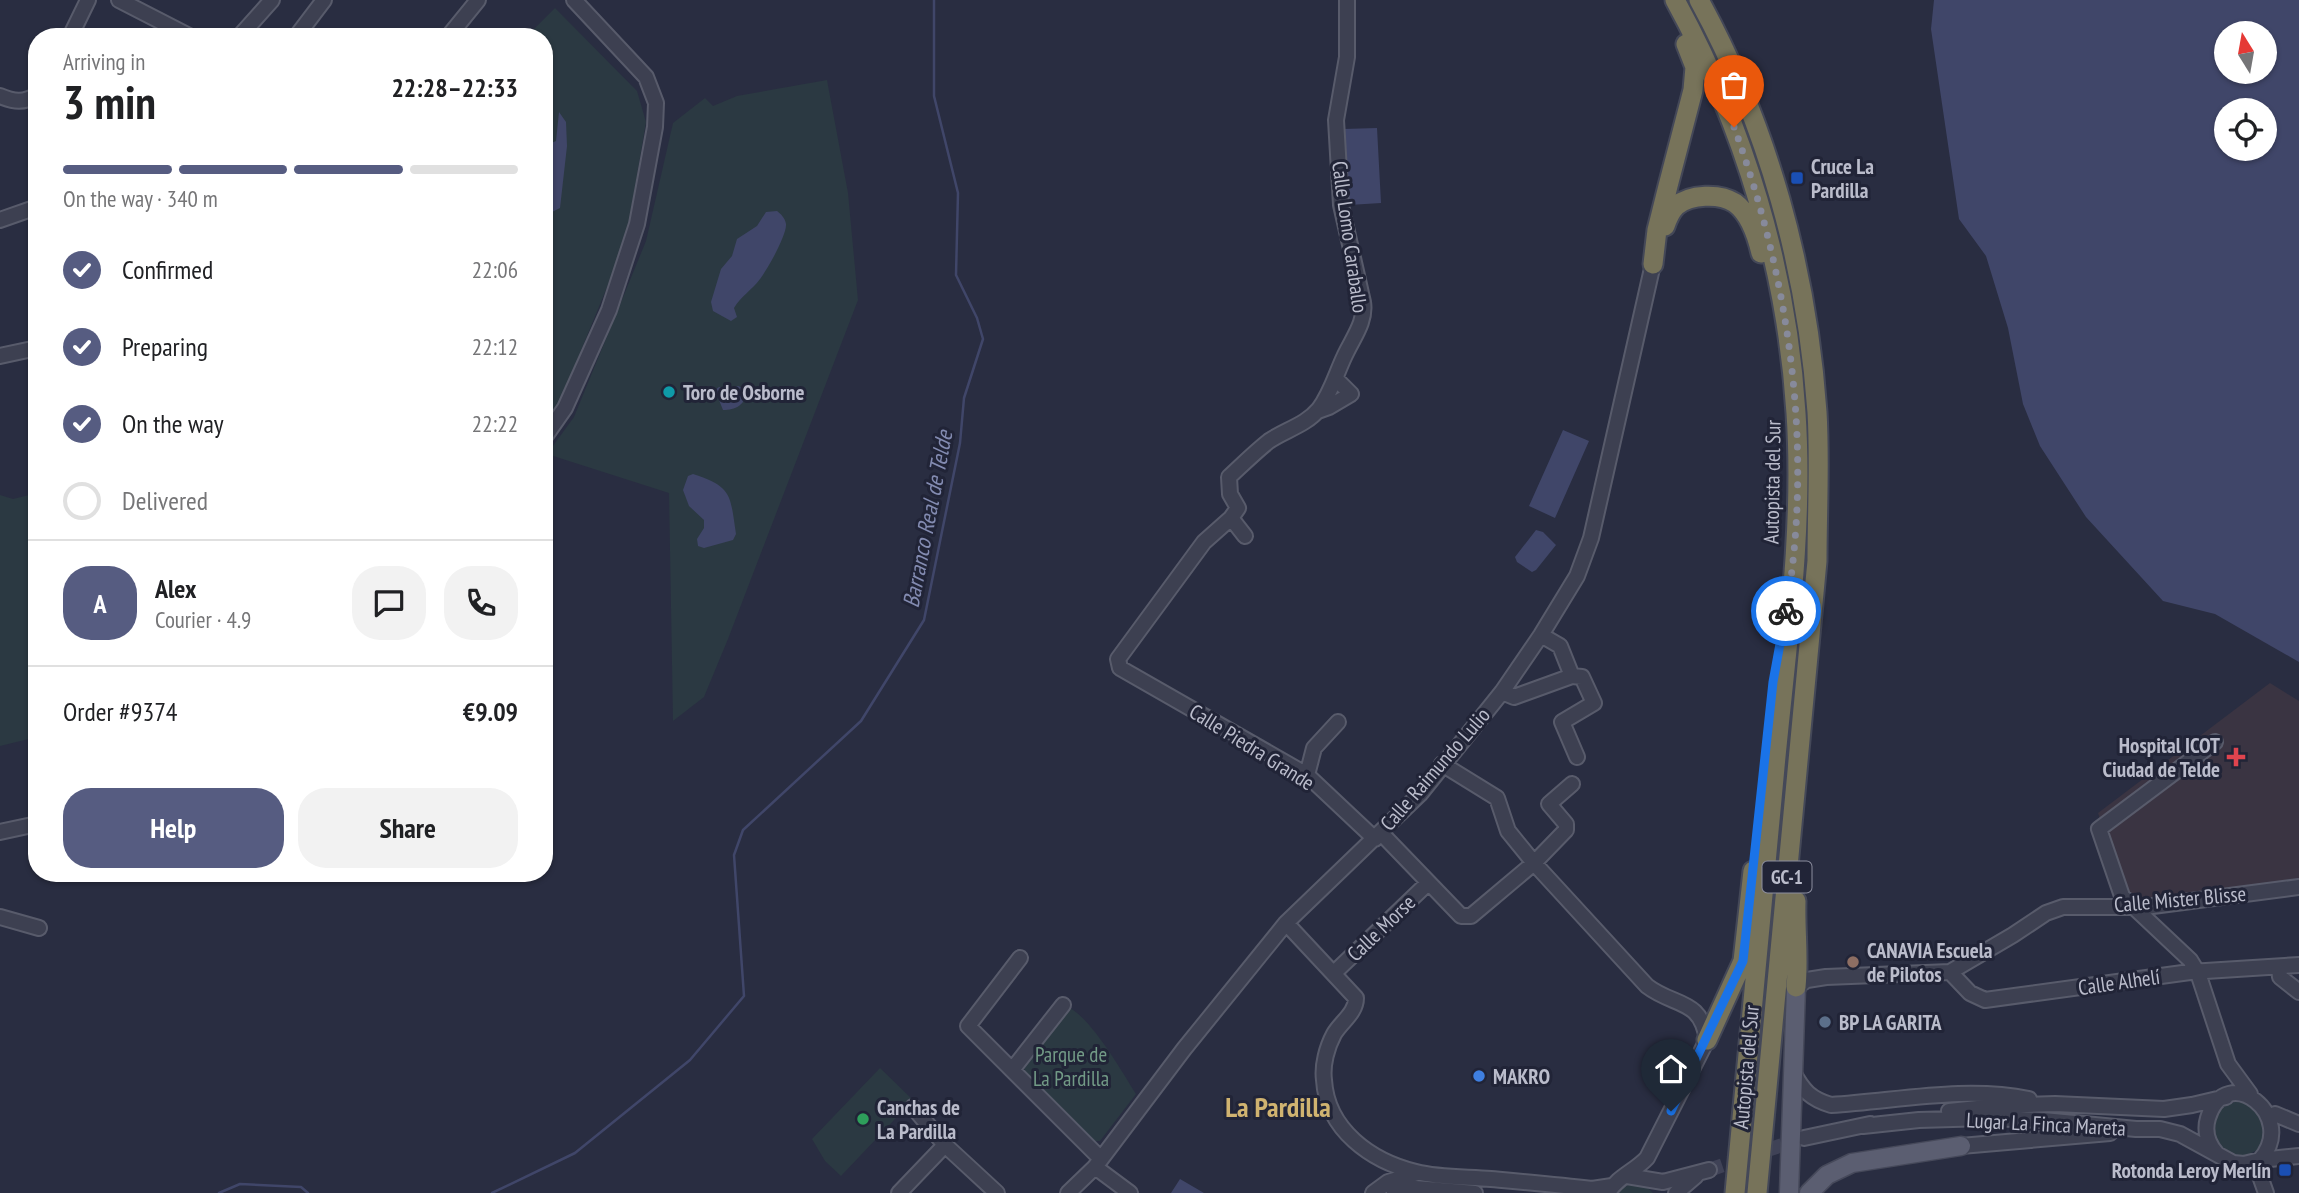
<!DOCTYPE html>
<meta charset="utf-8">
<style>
body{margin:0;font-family:"PT Sans Narrow",sans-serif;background:#f2f2f2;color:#202124;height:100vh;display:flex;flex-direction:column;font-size:26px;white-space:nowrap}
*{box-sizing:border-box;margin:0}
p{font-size:23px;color:#757577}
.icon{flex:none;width:38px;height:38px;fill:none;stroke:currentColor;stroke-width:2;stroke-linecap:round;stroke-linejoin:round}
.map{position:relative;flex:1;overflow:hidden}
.sheet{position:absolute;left:28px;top:28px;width:525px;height:854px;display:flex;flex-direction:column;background:#fff;border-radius:28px;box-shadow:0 2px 5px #0004}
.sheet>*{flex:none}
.needle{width:46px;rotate:349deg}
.tools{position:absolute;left:2214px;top:21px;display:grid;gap:14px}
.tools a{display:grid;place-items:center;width:63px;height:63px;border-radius:50%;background:#fff;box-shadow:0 2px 5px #0004;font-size:35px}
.pin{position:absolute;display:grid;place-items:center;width:60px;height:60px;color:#fff;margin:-72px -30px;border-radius:50% 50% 50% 0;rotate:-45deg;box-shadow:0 0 7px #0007}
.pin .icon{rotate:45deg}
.courier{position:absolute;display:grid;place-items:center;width:70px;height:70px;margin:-35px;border:5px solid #1a73e8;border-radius:50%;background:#fff;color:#222;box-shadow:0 2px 9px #0007}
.overview em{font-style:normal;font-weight:800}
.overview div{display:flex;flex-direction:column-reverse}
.overview{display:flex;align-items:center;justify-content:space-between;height:119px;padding:0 35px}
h1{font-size:46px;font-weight:800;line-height:52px}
.bar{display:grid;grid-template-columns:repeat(4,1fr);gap:10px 7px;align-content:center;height:84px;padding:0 35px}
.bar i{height:9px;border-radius:5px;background:#e0e0e0}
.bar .active{background:#565c81}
.bar p{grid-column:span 4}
.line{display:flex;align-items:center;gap:18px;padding:0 35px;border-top:2px solid #e0e0e0}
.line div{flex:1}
.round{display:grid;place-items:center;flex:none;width:74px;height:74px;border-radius:28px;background:#f2f2f2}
ol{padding:0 35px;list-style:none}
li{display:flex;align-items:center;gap:21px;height:77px}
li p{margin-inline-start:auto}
li .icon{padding:7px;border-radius:50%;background:#565c81;color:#fff;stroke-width:4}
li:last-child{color:#757577}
li i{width:38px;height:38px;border:4px solid #e0e0e0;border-radius:50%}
.button{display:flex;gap:14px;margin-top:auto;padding:14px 35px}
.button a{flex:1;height:80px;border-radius:28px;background:#565c81;color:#fff;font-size:28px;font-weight:800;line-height:80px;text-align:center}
.button a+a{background:#f2f2f2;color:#202124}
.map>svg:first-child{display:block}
.medical{fill:#3a3442}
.green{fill:#2b3942}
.water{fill:#404669;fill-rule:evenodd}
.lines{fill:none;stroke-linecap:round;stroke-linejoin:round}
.stream{stroke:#404669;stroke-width:2.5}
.minor-tunnel{stroke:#3f4256;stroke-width:14;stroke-dasharray:14 7;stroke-linecap:butt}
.minor-casing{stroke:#585b6b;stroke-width:18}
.major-casing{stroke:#46495a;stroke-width:21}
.highway-casing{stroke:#444858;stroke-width:23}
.minor{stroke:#3d4051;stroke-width:14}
.major{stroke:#5b5e71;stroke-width:18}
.highway{stroke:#77735a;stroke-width:19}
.done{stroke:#878a9b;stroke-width:7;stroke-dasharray:0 12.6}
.route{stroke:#1a73e8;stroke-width:9}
.transit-dot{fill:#1a4fb4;stroke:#212437;stroke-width:2.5}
.culture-dot{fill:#0f9aa8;stroke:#212437;stroke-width:2.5}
.health-dot{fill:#e0444e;stroke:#212437;stroke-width:2.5}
.education-dot{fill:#8d6e63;stroke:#212437;stroke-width:2.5}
.service-dot{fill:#5c6f8a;stroke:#212437;stroke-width:2.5}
.shop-dot{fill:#3f7fe0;stroke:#212437;stroke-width:2.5}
.leisure-dot{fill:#2e9e5b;stroke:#212437;stroke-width:2.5}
.labels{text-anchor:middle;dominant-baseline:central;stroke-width:6;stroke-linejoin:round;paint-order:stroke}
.shield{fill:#212437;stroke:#8c8e9f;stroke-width:2}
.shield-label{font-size:19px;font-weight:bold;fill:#babccb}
.poi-label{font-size:21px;font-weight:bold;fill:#babccb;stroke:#212437;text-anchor:start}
.street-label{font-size:21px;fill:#babccb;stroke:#212437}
.park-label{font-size:21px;fill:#729a86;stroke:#212437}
.water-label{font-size:23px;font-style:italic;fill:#838bb1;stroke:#212437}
.district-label{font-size:28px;font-weight:bold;fill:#d0b370;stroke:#212437}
</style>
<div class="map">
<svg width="2299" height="1193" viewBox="0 0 2299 1193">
<rect width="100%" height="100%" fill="#292d41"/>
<!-- medical -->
<path class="medical" d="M2270,683l29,18v177l-136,21 -28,2 -7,-5 -30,-83z"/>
<!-- green -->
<path class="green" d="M555,8l82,83 9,31 -20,119 -67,163 -15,21v-388h-18z
M827,80l21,113 10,107 -130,339 -24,58 -31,24 -4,-228 -122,-39 27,-37 72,-176 27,-118 32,-25 8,8 24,-10z
M37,493v244l-37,9v-251l13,4z
M1068,1007c24,12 53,63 68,87l-36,47h-9l-66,-65 -1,-11z
M880,1068l33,32 -72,76 -16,-15 -13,-22z
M2240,1101h7l22,23 -9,25 -18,8 -19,-7 -10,-17c0,-18 9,-30 27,-32z
M1633,1183l11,1 9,9h-35l4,-5z"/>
<!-- water -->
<path class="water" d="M1934,0h365v662l-84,-48 -52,-13 -77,-84 -46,-71 -17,-42 -15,-76 -22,-72 -27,-37 -28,-190zM2226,33h38v39h-38zM2226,110h38v39h-38z
M559,112l7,10 1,24 -7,62 -16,8v-74l5,2 7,-3z
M1377,128l4,75 -32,2 -5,-76z
M777,211c4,3 8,7 9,13 1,11 -19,46 -26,55 -8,11 -19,17 -26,29l3,9 -6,4 -18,-10 -2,-9 10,-33 11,-13 5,-17 20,-13 9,-14z
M738,386l7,3c3,14 -8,21 -22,21l-8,-20 4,-3 8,2z
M1563,430l26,11 -34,77 -26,-12z
M693,474c40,13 37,21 43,60l-3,6 -29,8 -6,-2 -1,-7 7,-11v-8l-15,-14 -6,-16 5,-14z
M1536,530l7,2 13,13 -20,25 -4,2 -15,-10 -2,-5z
M1180,1179l24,14h-33z"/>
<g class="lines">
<!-- stream -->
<path class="stream" d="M219,1193l21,-9 61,3 7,6
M492,1193l83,-40 115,-93 54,-64 -10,-141 9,-25 118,-109 63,-101 36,-177 4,-45 19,-59 -6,-21 -21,-43 2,-82 -24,-97v-96"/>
<!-- minor-tunnel -->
<path class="minor-tunnel" d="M1709,1170l88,-30"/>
<defs>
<path id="minor" d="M119,0l72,37
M1347,0v57l-11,63 5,85 22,97c3,18 -8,33 -16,49 -10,19 -15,41 -28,58 -13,16 -34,21 -50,32 -14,11 -27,24 -40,36l1,17 8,14 -7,10 -27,24 -86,117 2,9 187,107 68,64
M70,37l18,-37
M239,37l33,-37
M296,37l28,-37
M448,37l30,-37
M0,96c14,6 24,7 37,-1
M0,220l37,-13
M0,356l37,-8
M1318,411l11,-4 22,-13 -15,-15
M544,438l21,-30 44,-98 28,-86 18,-97 1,-24 -10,-26 -72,-77
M1231,518l14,18
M1541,635l19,11 12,30
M1572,676l10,1 12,26 -32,19 15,35
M1502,692l12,5 58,-21
M2215,742l-116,87 23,67 68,64 8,13 30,91 22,30
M1442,764l55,34 11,33 26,32 113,123c27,21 54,12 60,54l-60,118c-12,13 -30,19 -39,35
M1307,775l7,-27 24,-26
M0,832l37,-8
M1381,833l80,83h10l63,-53 32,-33v-6l-17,-20 23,-20
M0,917l39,11
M1286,923l70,75c0,15 -15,24 -22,36 -7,13 -12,31 -10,46 3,50 47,81 92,92 23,6 51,5 75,7 33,3 67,6 101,10l20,-3
M1020,958l-52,68 133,133
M2279,968l1,9 19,15
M1950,972l20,21 15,7 205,-28 109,-7
M1334,973l94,-90
M1796,987l11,-7 19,-3 124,-5 63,-37 33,-22 17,-6h82l154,-20
M1012,1070l51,-65
M1793,1072c10,19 18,27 38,33 67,-4 132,-19 198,-6
M913,1107l32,38 52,48
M1949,1111l48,-5 58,-2 109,5 28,-4 34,-8
M2275,1114l24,10
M1863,1126l56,-6 68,-2 56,2 93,9h24l20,5 53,29 11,1 16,-4 39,-4
M1804,1138l66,-14
M1961,1146l149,-13
M2217,1154c-9,-10 -13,-23 -9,-36 18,-58 91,-2 52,42
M2255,1162l11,31
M1095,1167l35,26
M1627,1176l36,6 46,-12
M899,1193l46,-48
M1068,1193l27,-26 89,-118 102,-126 134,-129 82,-102 39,-57 36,-59 14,-38 62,-274
M1373,1193l15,-11 29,-9
M1394,1193l21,-5 60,5
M1676,1193l20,-17"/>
<path id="major" d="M1789,1193l7,-206
M1809,1193l18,-18 25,-12 109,-17"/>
<path id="highway" d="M1675,0c69,126 112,269 121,413 8,118 -10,237 -21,354 -13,142 -26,284 -40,426
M1699,0c69,126 108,269 118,412 3,50 0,99 0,149l-60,632
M1665,226c2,-6 6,-15 11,-20 14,-12 44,-13 59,-3 15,11 22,33 26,50
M1653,264l4,-34 11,-44 25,-96 2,-23 -9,-23
M1796,987c3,-29 -1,-57 0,-86
M1707,1040l36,-79 10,-90"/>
</defs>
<!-- minor casing -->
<use href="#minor" class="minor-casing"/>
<!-- major casing -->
<use href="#major" class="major-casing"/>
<!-- highway casing -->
<use href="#highway" class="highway-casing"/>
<!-- minor -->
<use href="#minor" class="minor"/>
<!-- major -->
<use href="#major" class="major"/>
<!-- highway -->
<use href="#highway" class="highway"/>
</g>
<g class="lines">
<!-- done -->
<path class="done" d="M1734,127c56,153 80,323 52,484"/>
<!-- route -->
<path class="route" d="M1671,1111l72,-150 30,-279 13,-71"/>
</g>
<!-- markers -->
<g class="transit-dot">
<rect x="1790" y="171" width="14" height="14" rx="3.5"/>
<rect x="2278" y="1163" width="14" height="14" rx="3.5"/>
</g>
<circle class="culture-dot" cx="669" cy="392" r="7"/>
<path class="health-dot" d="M2232.5 746.5h7v7h7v7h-7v7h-7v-7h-7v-7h7z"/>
<circle class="education-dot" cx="1853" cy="962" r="7"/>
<circle class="service-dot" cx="1825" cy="1022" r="7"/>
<circle class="shop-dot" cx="1479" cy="1076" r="7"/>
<circle class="leisure-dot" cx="863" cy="1119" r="7"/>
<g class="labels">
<!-- shield labels -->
<rect class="shield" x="1762.5" y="861.5" width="49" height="31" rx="5"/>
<g class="shield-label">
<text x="1787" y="877">GC-1</text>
</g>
<!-- poi labels -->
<g class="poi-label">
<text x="1811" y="166">Cruce La<tspan x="1811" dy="24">Pardilla</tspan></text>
<text x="683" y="392">Toro de Osborne</text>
<text x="2220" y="745" text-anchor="end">Hospital ICOT<tspan x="2220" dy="24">Ciudad de Telde</tspan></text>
<text x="1867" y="950">CANAVIA Escuela<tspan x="1867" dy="24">de Pilotos</tspan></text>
<text x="1839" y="1022">BP LA GARITA</text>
<text x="1493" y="1076">MAKRO</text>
<text x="877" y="1107">Canchas de<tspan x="877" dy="24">La Pardilla</tspan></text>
<text x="2271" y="1170" text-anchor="end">Rotonda Leroy Merlín</text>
</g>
<!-- street labels -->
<g class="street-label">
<text transform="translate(1350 237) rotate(82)">Calle Lomo Caraballo</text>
<text transform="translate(1772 482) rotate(-89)">Autopista del Sur</text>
<text transform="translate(1252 747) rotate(32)">Calle Piedra Grande</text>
<text transform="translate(1435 769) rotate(-49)">Calle Raimundo Lulio</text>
<text transform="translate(2180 899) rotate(-5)">Calle Mister Blisse</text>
<text transform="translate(1381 928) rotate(-44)">Calle Morse</text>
<text transform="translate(2119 982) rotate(-8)">Calle Alhelí</text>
<text transform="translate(1746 1067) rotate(-85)">Autopista del Sur</text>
<text transform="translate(2046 1124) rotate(3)">Lugar La Finca Mareta</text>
</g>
<!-- park labels -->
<g class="park-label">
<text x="1071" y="1054">Parque de<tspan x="1071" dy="24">La Pardilla</tspan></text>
</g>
<!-- water labels -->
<g class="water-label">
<text transform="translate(927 519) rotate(-79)">Barranco Real de Telde</text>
</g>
<!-- district labels -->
<g class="district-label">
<text x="1278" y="1106">La Pardilla</text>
</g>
</g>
</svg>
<div class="tools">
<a><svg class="needle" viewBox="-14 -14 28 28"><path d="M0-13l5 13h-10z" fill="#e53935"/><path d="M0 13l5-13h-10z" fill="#757577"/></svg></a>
<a><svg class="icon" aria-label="locate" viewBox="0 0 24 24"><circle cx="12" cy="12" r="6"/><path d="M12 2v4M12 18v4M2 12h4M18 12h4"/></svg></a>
</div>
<div class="pin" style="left:1734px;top:127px;background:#ea580c"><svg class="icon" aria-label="bag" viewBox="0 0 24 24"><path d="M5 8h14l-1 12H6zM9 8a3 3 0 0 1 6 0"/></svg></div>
<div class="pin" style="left:1671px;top:1111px;background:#1f2937"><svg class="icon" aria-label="home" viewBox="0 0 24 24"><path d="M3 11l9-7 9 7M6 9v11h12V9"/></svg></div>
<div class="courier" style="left:1786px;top:611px"><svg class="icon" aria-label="bike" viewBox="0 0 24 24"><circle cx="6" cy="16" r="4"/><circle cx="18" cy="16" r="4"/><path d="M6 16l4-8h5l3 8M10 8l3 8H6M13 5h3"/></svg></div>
<section class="sheet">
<div class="overview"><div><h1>3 min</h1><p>Arriving in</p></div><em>22:28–22:33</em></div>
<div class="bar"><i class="active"></i><i class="active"></i><i class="active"></i><i></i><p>On the way · 340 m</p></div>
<ol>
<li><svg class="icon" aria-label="check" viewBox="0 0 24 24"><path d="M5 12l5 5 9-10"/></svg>Confirmed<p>22:06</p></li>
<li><svg class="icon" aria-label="check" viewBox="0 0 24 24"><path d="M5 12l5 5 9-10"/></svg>Preparing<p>22:12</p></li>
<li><svg class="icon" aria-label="check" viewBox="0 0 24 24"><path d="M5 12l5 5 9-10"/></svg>On the way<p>22:22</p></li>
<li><i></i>Delivered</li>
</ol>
<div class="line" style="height:126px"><b class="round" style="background:#565c81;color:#fff">A</b><div><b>Alex</b><p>Courier · 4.9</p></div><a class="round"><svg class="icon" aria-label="chat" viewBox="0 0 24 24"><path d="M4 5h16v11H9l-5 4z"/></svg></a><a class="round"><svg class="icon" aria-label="phone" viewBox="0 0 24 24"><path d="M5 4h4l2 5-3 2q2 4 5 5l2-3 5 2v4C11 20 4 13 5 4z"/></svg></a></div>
<div class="line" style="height:91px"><div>Order #9374</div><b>€9.09</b></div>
<div class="button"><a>Help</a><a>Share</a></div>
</section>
</div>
